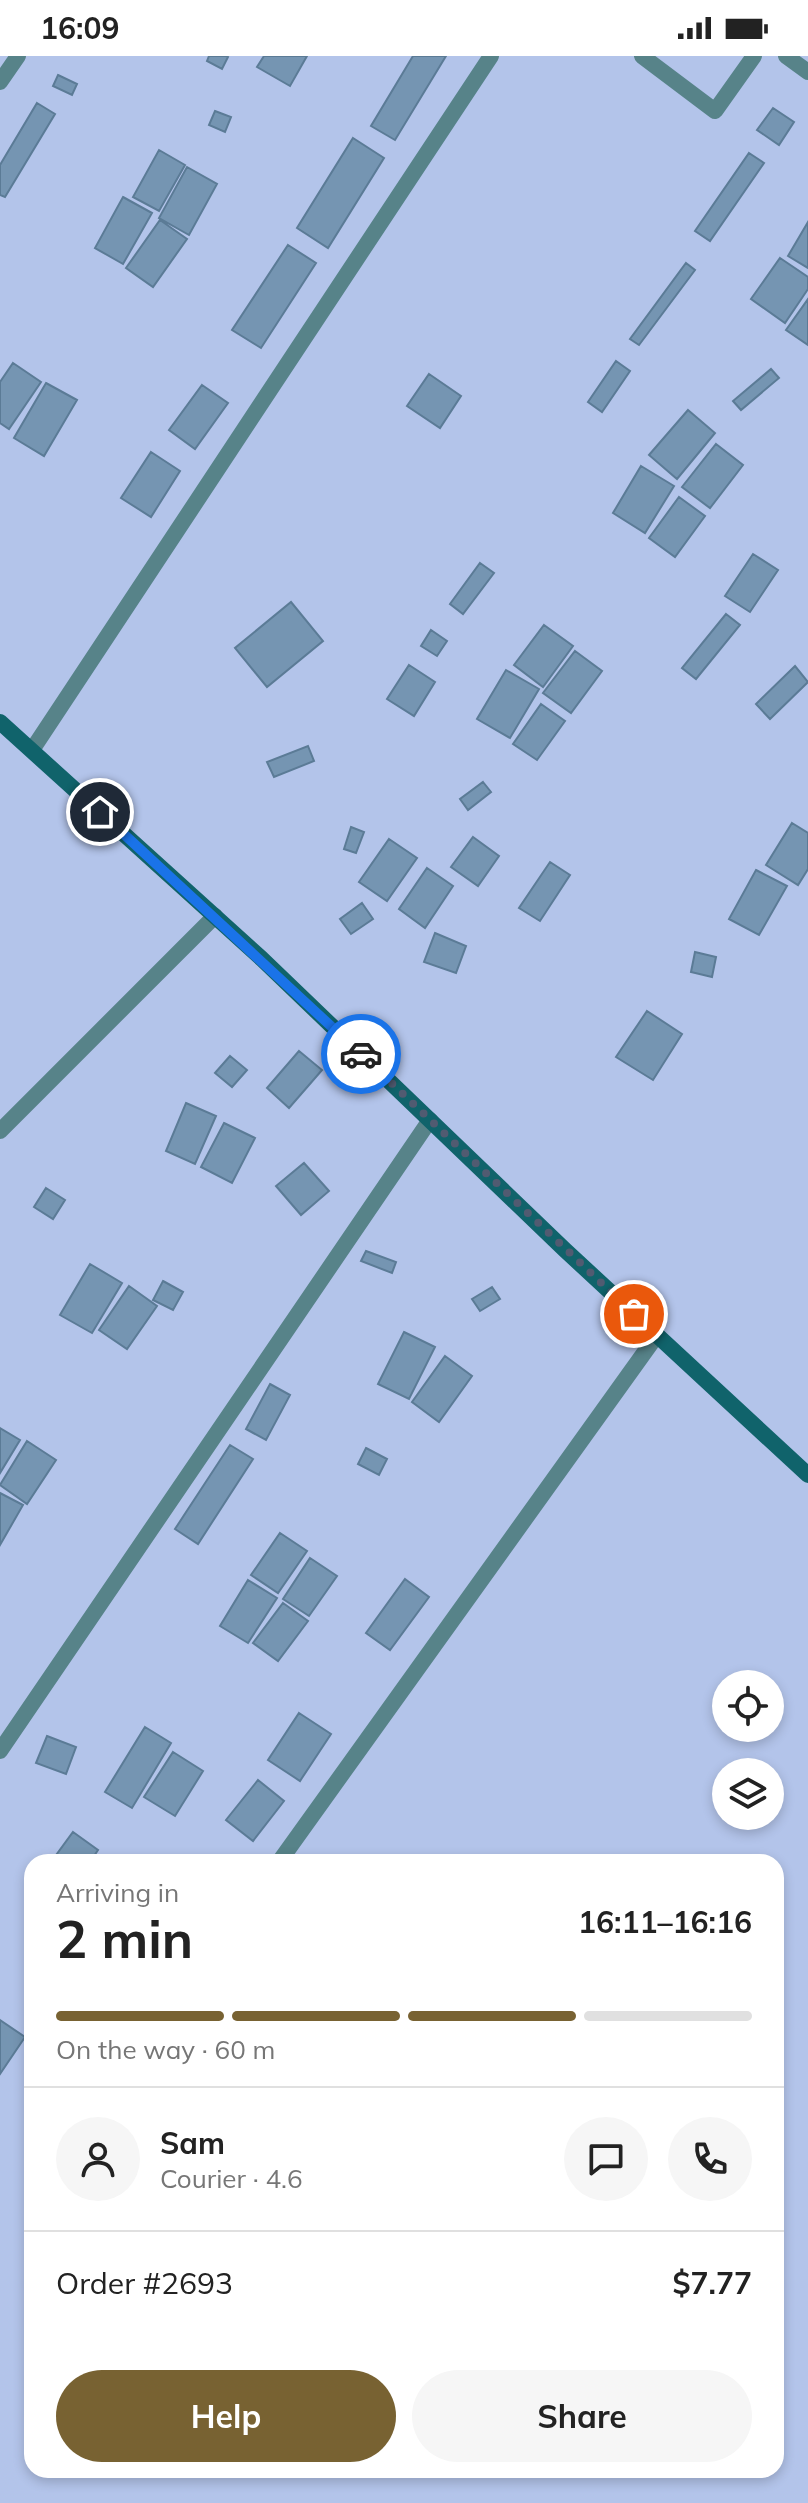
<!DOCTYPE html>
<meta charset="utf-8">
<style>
body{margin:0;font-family:Mulish,sans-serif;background:#f6f6f6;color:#222;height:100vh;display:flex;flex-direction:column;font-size:30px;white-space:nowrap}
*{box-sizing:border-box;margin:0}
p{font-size:26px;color:#767676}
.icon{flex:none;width:44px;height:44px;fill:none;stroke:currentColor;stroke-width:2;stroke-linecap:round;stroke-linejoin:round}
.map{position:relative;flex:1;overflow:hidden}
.details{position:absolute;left:24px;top:1798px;width:760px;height:624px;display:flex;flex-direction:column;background:#fff;border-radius:24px;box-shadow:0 4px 12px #0003}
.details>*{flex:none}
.tools{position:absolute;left:712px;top:1614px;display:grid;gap:16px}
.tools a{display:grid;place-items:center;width:72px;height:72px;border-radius:50%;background:#fff;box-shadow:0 4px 12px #0003;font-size:40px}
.pin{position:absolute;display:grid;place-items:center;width:68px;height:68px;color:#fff;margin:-34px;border:4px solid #fff;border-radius:50%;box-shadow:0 2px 8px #0007}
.courier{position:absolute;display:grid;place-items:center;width:80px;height:80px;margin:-40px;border:6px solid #1a73e8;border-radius:50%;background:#fff;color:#222;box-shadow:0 2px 10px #0007}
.headline em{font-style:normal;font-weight:700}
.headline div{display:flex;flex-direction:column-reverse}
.headline{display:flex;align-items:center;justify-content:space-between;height:136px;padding:0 32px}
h1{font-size:52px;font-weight:700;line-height:60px}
.bar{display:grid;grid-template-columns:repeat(4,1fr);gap:12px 8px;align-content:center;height:96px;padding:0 32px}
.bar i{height:10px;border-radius:6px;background:#e0e0e0}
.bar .selected{background:#786232}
.bar p{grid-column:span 4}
.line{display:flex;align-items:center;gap:20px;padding:0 32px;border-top:2px solid #e0e0e0}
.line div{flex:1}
.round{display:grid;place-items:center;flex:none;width:84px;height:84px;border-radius:42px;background:#f6f6f6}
.action{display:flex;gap:16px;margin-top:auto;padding:16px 32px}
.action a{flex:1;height:92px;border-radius:48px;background:#786232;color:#fff;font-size:32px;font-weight:700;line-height:92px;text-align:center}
.action a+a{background:#f6f6f6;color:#222}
.status{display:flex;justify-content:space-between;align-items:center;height:56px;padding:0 40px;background:#fff;direction:ltr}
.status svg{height:22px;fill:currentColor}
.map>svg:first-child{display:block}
.building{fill:#7595b2;stroke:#5b7b96;stroke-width:2}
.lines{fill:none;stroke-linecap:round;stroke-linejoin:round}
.street{stroke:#578389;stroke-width:16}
.secondary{stroke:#10636b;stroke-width:16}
.done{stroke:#515b71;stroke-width:8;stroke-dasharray:0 14.4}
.route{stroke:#1a73e8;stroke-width:10}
</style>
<div class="status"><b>16:09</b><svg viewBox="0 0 49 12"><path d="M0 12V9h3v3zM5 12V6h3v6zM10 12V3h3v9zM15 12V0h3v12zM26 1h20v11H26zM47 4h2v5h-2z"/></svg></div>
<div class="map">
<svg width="808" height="2447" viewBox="0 0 808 2447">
<rect width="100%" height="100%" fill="#b3c4ea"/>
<!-- building -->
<path class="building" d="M209,0h17l2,1 -6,12 -15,-8z
M264,0h43l-17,30 -33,-19z
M413,0h33l-51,84 -24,-14z
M58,19l19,9 -5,11 -19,-9z
M37,47l18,11 -50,83 -5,-2v-30z
M773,52l21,14 -15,23 -22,-15z
M215,55l16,6 -6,15 -16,-7z
M353,82l31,20 -56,90 -31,-20z
M159,94l26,15 -26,46 -26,-14z
M749,97l15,10 -54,78 -15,-10z
M187,111l30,17 -28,51 -30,-17z
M123,141l29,16 -29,51 -28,-16z
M160,164l27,19 -34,48 -27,-19z
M808,166v46l-20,-12z
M288,189l28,18 -55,85 -29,-18z
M780,202l28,19v12l-23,34 -34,-24z
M686,207l9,7 -56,75 -9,-6z
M808,243v46l-22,-15z
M616,305l14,10 -28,41 -14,-10z
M13,307l28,19 -32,47 -9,-6v-41z
M771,313l8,9 -38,32 -8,-9z
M429,318l32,22 -21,32 -33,-22z
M46,327l31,17 -33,56 -30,-18z
M202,329l26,18 -33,46 -26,-19z
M688,354l27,23 -38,46 -28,-24z
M716,388l27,21 -33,43 -28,-21z
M151,396l29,19 -29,46 -30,-19z
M641,410l33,20 -29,47 -32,-20z
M679,441l26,19 -30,41 -26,-19z
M753,498l25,16 -28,42 -25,-16z
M480,507l14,10 -31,41 -13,-10z
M291,546l32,39 -56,46 -32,-39z
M726,558l14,11 -44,54 -14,-11z
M544,569l29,21 -30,41 -29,-22z
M431,574l16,11 -10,15 -16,-10z
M575,595l27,20 -31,42 -28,-20z
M409,609l26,17 -21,34 -27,-17z
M795,610l13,16 -38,37 -14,-15z
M506,614l33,19 -29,49 -33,-19z
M541,648l24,17 -28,39 -24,-16z
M308,690l6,15 -40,16 -7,-15z
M483,726l8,10 -23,18 -8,-11z
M792,767l16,10v36l-10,16 -32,-20z
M351,771l13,5 -8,21 -12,-4z
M473,781l26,19 -21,30 -27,-19z
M389,783l28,19 -30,43 -28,-19z
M550,806l20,13 -30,46 -21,-13z
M427,812l26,18 -28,42 -26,-19z
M756,814l31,16 -28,49 -30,-16z
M362,847l11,16 -22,15 -11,-15z
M435,877l31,13 -10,27 -32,-11z
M695,896l21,5 -4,20 -21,-5z
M647,955l35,23 -29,46 -37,-23z
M299,995l23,19 -33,38 -22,-20z
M230,1000l17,14 -15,17 -17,-14z
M186,1047l30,13 -21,48 -29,-13z
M224,1067l31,15 -23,45 -31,-16z
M304,1107l25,28 -28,24 -25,-29z
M46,1132l19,12 -12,19 -19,-12z
M366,1195l30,11 -4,11 -31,-12z
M90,1208l32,19 -30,50 -32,-18z
M163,1225l20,11 -10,18 -20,-10z
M129,1230l28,20 -30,43 -28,-19z
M492,1231l8,12 -20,12 -8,-12z
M404,1276l31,15 -26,52 -31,-15z
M445,1300l27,20 -33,46 -27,-20z
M270,1328l20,11 -24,45 -20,-11z
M0,1372l20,12 -20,33z
M27,1385l29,19 -29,44 -27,-19z
M230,1389l23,14 -55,85 -23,-15z
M366,1392l21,11 -8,16 -21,-11z
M0,1437l23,12 -23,40z
M280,1477l27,18 -29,42 -27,-18z
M310,1502l27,18 -28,40 -26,-17z
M405,1523l24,18 -39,53 -24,-17z
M248,1524l29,18 -29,45 -28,-17z
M283,1547l25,18 -30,40 -25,-18z
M299,1657l32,21 -31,47 -32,-21z
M145,1671l26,16 -39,65 -27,-16z
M47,1680l29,11 -10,27 -30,-11z
M173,1696l30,19 -28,45 -31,-19z
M258,1724l26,21 -31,40 -27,-21z
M73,1776l25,18 -8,12h-39z
M0,1964l25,17 -25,37z"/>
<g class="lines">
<!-- street -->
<path class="street" d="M642,0l73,55 39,-55
M786,0l22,16
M0,26l18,-26
M32,694l459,-694
M0,1075l215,-215
M0,1695l430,-631
M279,1806l378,-527"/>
<!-- secondary -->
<path class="secondary" d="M0,666l262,237 303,291 243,225"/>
</g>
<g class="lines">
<!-- done -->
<path class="done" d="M361,998l273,260"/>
<!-- route -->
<path class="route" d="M100,756l261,242"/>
</g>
</svg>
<div class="tools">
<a><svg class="icon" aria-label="locate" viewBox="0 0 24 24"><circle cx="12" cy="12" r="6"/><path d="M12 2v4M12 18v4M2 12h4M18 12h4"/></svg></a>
<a><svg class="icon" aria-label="layers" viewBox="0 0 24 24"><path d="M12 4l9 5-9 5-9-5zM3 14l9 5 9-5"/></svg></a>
</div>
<div class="pin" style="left:634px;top:1258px;background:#ea580c"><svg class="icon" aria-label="bag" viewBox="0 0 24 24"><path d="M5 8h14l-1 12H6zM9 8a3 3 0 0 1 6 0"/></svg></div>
<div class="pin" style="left:100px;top:756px;background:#1f2937"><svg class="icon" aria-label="home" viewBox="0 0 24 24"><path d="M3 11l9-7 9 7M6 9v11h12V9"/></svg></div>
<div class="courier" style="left:361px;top:998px"><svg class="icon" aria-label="car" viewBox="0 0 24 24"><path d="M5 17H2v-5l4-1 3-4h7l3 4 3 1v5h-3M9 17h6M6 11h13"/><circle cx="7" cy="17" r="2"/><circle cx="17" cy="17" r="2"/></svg></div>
<section class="details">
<div class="headline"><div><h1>2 min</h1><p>Arriving in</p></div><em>16:11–16:16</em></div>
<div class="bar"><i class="selected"></i><i class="selected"></i><i class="selected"></i><i></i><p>On the way · 60 m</p></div>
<div class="line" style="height:144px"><a class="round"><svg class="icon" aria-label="person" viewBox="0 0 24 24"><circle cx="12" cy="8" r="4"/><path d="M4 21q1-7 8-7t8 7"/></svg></a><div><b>Sam</b><p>Courier · 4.6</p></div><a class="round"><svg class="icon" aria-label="chat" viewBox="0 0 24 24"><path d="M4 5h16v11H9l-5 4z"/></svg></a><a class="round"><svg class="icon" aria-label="phone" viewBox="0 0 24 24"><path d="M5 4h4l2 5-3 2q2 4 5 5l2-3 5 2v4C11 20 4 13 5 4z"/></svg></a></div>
<div class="line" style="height:104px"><div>Order #2693</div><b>$7.77</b></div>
<div class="action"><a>Help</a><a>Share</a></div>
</section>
</div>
